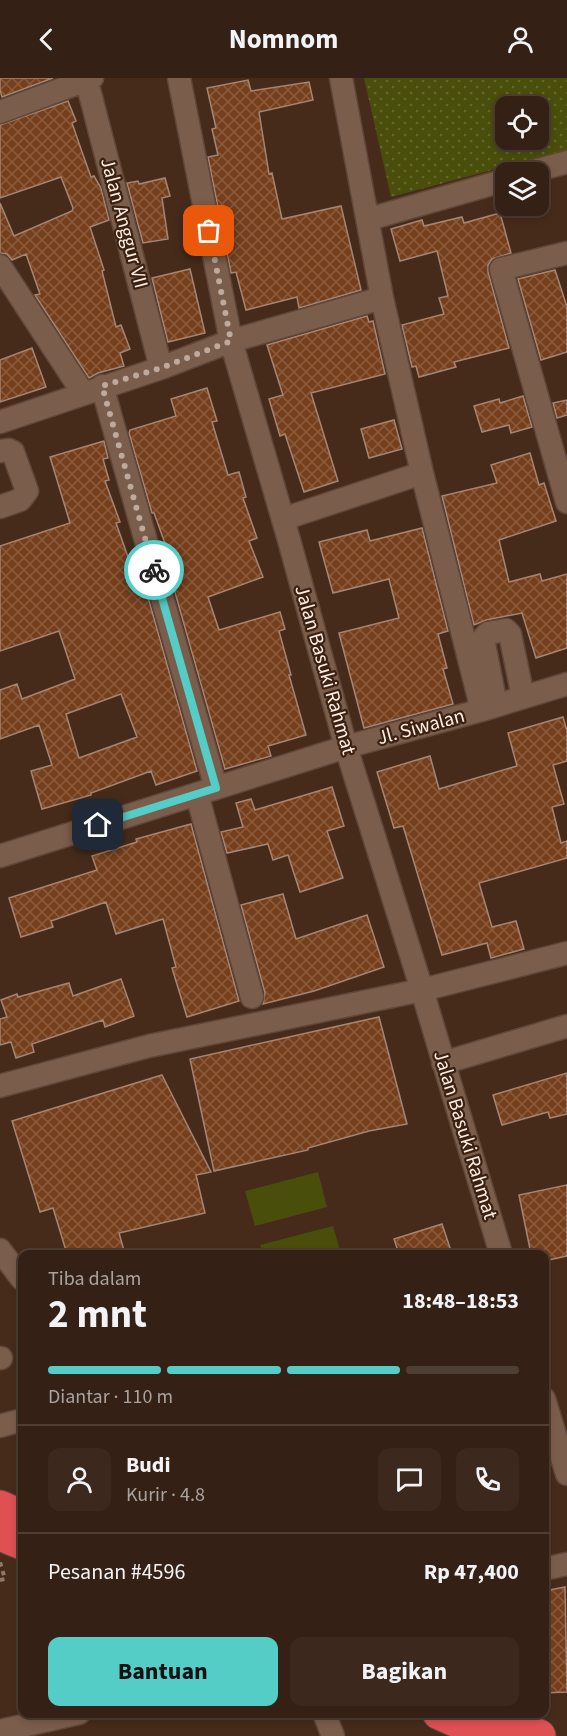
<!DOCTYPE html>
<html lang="id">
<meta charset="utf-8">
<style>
body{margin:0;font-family:"Source Sans 3",sans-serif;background:#3c281d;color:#f1f3f6;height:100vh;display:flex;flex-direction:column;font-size:22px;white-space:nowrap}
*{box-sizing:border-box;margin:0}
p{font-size:20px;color:#a9a3a0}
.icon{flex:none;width:33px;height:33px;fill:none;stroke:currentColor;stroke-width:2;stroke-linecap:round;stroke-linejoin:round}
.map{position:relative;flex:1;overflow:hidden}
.side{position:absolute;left:18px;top:1172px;width:531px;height:468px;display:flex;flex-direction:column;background:#342014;border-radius:12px;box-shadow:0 3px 9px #0003,0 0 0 2px #4e3e34}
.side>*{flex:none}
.controls{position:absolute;left:495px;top:18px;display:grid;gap:12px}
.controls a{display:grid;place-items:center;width:54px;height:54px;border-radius:12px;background:#342014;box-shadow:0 3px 9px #0003,0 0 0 2px #4e3e34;font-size:30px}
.pin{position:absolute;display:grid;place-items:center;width:51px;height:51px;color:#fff;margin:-26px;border-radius:12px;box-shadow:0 3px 9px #0006}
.courier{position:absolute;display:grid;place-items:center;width:60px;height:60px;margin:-30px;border:4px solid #54cdc6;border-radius:50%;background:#fff;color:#222;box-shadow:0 2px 8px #0007}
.overview em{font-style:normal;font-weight:700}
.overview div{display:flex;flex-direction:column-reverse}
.overview{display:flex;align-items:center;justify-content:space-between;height:102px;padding:0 30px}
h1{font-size:39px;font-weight:700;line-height:45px}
.bar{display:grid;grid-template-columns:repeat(4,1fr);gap:9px 6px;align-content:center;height:72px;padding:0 30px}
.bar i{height:8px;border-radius:4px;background:#4e3e34}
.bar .on{background:#54cdc6}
.bar p{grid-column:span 4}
.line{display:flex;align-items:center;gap:15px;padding:0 30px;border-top:2px solid #4e3e34}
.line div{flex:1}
.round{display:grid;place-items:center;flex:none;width:63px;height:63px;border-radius:12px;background:#3c281d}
.button{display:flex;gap:12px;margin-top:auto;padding:12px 30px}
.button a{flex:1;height:69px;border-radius:12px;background:#54cdc6;color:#111;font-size:24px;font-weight:700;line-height:69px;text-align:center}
.button a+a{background:#3c281d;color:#f1f3f6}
header{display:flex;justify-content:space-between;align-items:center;height:78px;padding:0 30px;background:#342014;font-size:27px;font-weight:700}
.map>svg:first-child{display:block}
.grass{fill:url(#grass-dots);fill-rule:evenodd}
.pitch{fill:#494e0b}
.building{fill:url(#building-cross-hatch);stroke:#a58573;stroke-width:1.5;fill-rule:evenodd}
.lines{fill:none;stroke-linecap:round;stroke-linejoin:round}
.minor-casing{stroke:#5f473a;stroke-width:25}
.highway-casing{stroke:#5f473a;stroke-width:35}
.path{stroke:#8e7769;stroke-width:4;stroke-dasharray:4.5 4.5;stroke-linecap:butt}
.minor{stroke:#7b5d4c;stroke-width:22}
.highway{stroke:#df5053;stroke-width:33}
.done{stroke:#bea99d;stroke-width:6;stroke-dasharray:0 10.8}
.route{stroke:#54cdc6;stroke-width:8}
.labels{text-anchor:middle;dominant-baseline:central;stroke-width:4.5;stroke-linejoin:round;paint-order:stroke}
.street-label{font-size:20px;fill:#ffede3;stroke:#3b2112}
</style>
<header><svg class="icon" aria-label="back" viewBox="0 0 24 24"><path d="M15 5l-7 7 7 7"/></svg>Nomnom<svg class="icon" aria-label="person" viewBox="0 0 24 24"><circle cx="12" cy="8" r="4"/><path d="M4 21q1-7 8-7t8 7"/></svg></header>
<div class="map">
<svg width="567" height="1658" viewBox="0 0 567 1658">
<defs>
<pattern id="grass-dots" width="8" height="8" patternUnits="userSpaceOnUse" patternTransform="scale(1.5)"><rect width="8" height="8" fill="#494e0b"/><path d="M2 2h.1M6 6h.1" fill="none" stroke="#64682e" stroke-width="1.8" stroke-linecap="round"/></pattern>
<pattern id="building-cross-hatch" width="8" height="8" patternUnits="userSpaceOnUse" patternTransform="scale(1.5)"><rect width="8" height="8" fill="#763f1c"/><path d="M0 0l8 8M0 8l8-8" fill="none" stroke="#8b5b3d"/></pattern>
</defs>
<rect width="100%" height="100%" fill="#462b1b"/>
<!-- grass -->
<path class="grass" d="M364,0h203v72l-176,47zM506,28h32v34h-32z"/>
<!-- pitch -->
<path class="pitch" d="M318,1094l9,35 -72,19 -10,-35z
M333,1148l8,28h-78l-3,-9z"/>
<!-- building -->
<path class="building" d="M0,0h53l-51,19 -2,-7z
M248,2l3,11 58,-9 4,18 -54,12 10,62 3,-1 10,46 59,-13 20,84 -62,18 -2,-11 -51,13 -10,-38 -5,1 -23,-116 10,-2 -6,-26 4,-1 -9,-40z
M68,23l8,20 -4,2 9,26 10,28 3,-1 7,12 8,32 -19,7 14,43 -2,1 14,56 5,-2 9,24 -10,4 4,13 -26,7 -9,5 -54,-83 5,-1 -14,-40 -14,6 -5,-6 -7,-1v-50l14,33 58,-25 1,-3 -12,-31 -61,21v-73z
M165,100l5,18 -8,2 6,41 -25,4 -16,-60 11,-2 1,3z
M500,135l11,40 -19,6 -4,6v7l21,76 -55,14 2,5 -37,10 -3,-11 -4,1 -10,-42 42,-11 -5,-16 9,-2 -11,-45 -37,10 -9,-32 31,-9 2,6 38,-9 2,6z
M190,191l15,64 -37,9 -16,-64z
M555,192l12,37v45l-26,8 -23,-81z
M367,238l2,6 4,-1 12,53 -74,19 27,88 -34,11 -19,-58 -5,2 -11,-37 14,-4 -16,-50z
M32,270l14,39 -46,15v-42z
M207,310l10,33 -5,1 16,53 11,-3 7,25 -3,1 14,40 -8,3 14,36 -55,20 11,33 61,-18 5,17 -6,2 12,44h-2l17,60 -38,11 3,10 -46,13 -62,-219 4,-1 -13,-36h-2l-23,-80 1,-3 46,-14 -5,-17z
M523,318l9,31 -21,6 -2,-8 -27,7 -8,-26 25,-7 1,4z
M567,322v15l-10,3 -4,-15z
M394,342l8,29 -33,9 -8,-29z
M104,363l4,17 -5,1 6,21 -4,1 15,41 -4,1 18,51 3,-1 5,18 4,-1 51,181 -41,14 -5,-14 -60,22v2l-49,14 -11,-38 21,-6 -13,-40 -39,14v-49l17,-6 5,15 53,-20 -16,-48 -59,20v-105l70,-23 -20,-66zM121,616l16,43 -58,21 -13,-44z
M530,375l9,32 5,-2 12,38 -57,19 10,42 31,-8 2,7 25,-7v74l-31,10 -14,-45 -36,7 -12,5 -32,-129 55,-13 -6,-18z
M422,450l26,103 -10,3 9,34 -4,1 10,35 -89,24 -25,-95 60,-15 -10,-39 -56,14 -14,-51 48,-12 3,11z
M563,639l4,14v30l-14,4 11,39 -12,3 9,36 6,-2v17l-88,25 13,44 24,-6 8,28 -33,9 -4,-15 -45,12 -39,-129 -9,2 -17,-56 53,-16 9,33 78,-23 -9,-33z
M332,709l12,39 -17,5 16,47 -43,14 -12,-37 -15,5 -5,-16 -41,9 -6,-21 22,-5 -7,-24 15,-4 4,11z
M191,746l48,177 -52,16 -15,-49 4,-1 -13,-48 -47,15 -10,-32 -55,19 2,6 -32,10 -12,-39 88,-28 -5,-14 45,-14 -1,-3z
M283,816l13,45 71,-24 17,52 -70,24 -51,13 2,-11 -24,-88z
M121,901l13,37 -29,11 -2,-7 -71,24 2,8 -18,6 -5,-16 -11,3v-26l7,-2 -6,-17 16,-6 1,3 51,-14 4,13z
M379,939l28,107 -38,7 -61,17v2l-94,21 -24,-112z
M567,995v41l-17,4 -2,-6 -46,13 -9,-30z
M162,997l49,97 -15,3 9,38 -86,20 6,21h-58l-14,-46 -13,4 -28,-91z
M567,1107v71l-23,5v-7h-13l-12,-59z
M442,1146l10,30h-53l-5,-15z
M565,1509l2,105 -23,1v-102z"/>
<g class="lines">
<defs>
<path id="minor" d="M86,0l75,290
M179,0l52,263 58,199 57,207 76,243 79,264
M341,0l41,220 40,175 60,237
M0,34l92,-34
M530,94l37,-10
M369,141l137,-39
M567,175l-66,16 66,233
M0,188l83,127
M102,308l114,402
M0,344l161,-54 70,-27 151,-43
M0,373l9,-1 4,2 14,39 -7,9 -20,7
M283,441l139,-46
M496,627l-13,-66 5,-6 18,-3 4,4 13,63
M197,716l55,203
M0,778l346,-109 136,-37 85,-26
M443,985l124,-37
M0,1008l149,-40 273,-56 145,-37
M0,1172l22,29
M0,1280h1
M544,1321l23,75
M0,1348l22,-6
M544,1491l23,-5
M324,1635l9,23
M0,1653l79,-18"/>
<path id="highway" d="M0,1429l22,10
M0,1456l22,9
M439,1635l52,23
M484,1635l55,23"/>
</defs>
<!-- minor casing -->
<use href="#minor" class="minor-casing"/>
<!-- highway casing -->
<use href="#highway" class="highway-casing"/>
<!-- path -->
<path class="path" d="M0,1502l5,-1 -5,-17"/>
<!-- minor -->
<use href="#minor" class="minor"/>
<!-- highway -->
<use href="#highway" class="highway"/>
</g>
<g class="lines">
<!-- done -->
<path class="done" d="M154,492l-52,-184 59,-18 70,-27 -22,-110"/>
<!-- route -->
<path class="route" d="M98,747l118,-37 -62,-218"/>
</g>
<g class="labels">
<!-- street labels -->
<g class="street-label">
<text transform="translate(124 145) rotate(75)">Jalan Anggur VII</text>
<text transform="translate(325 592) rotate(74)">Jalan Basuki Rahmat</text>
<text transform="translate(421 649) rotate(-15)">Jl. Siwalan</text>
<text transform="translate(465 1057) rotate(73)">Jalan Basuki Rahmat</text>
</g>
</g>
</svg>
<div class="controls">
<a><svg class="icon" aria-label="locate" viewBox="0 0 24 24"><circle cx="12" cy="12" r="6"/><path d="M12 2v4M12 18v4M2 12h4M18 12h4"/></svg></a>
<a><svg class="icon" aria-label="layers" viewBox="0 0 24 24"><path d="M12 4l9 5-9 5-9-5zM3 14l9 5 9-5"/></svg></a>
</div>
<div class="pin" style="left:209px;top:153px;background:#ea580c"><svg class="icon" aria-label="bag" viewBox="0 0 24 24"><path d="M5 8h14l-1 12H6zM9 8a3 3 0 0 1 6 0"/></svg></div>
<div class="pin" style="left:98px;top:747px;background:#1f2937"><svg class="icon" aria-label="home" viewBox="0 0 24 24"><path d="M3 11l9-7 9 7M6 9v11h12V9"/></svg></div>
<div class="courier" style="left:154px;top:492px"><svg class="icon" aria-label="bike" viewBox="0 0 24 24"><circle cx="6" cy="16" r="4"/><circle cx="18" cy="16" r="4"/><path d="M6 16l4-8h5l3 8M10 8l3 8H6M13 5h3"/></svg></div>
<section class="side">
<div class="overview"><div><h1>2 mnt</h1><p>Tiba dalam</p></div><em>18:48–18:53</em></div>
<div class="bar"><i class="on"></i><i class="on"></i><i class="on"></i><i></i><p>Diantar · 110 m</p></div>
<div class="line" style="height:108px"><a class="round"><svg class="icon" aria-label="person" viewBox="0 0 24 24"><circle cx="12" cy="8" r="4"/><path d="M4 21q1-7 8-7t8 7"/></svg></a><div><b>Budi</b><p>Kurir · 4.8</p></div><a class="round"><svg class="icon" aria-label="chat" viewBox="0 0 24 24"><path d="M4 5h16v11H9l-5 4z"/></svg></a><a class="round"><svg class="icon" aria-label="phone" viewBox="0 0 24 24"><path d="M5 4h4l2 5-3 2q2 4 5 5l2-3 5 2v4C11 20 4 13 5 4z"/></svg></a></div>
<div class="line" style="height:78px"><div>Pesanan #4596</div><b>Rp 47,400</b></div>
<div class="button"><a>Bantuan</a><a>Bagikan</a></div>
</section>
</div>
